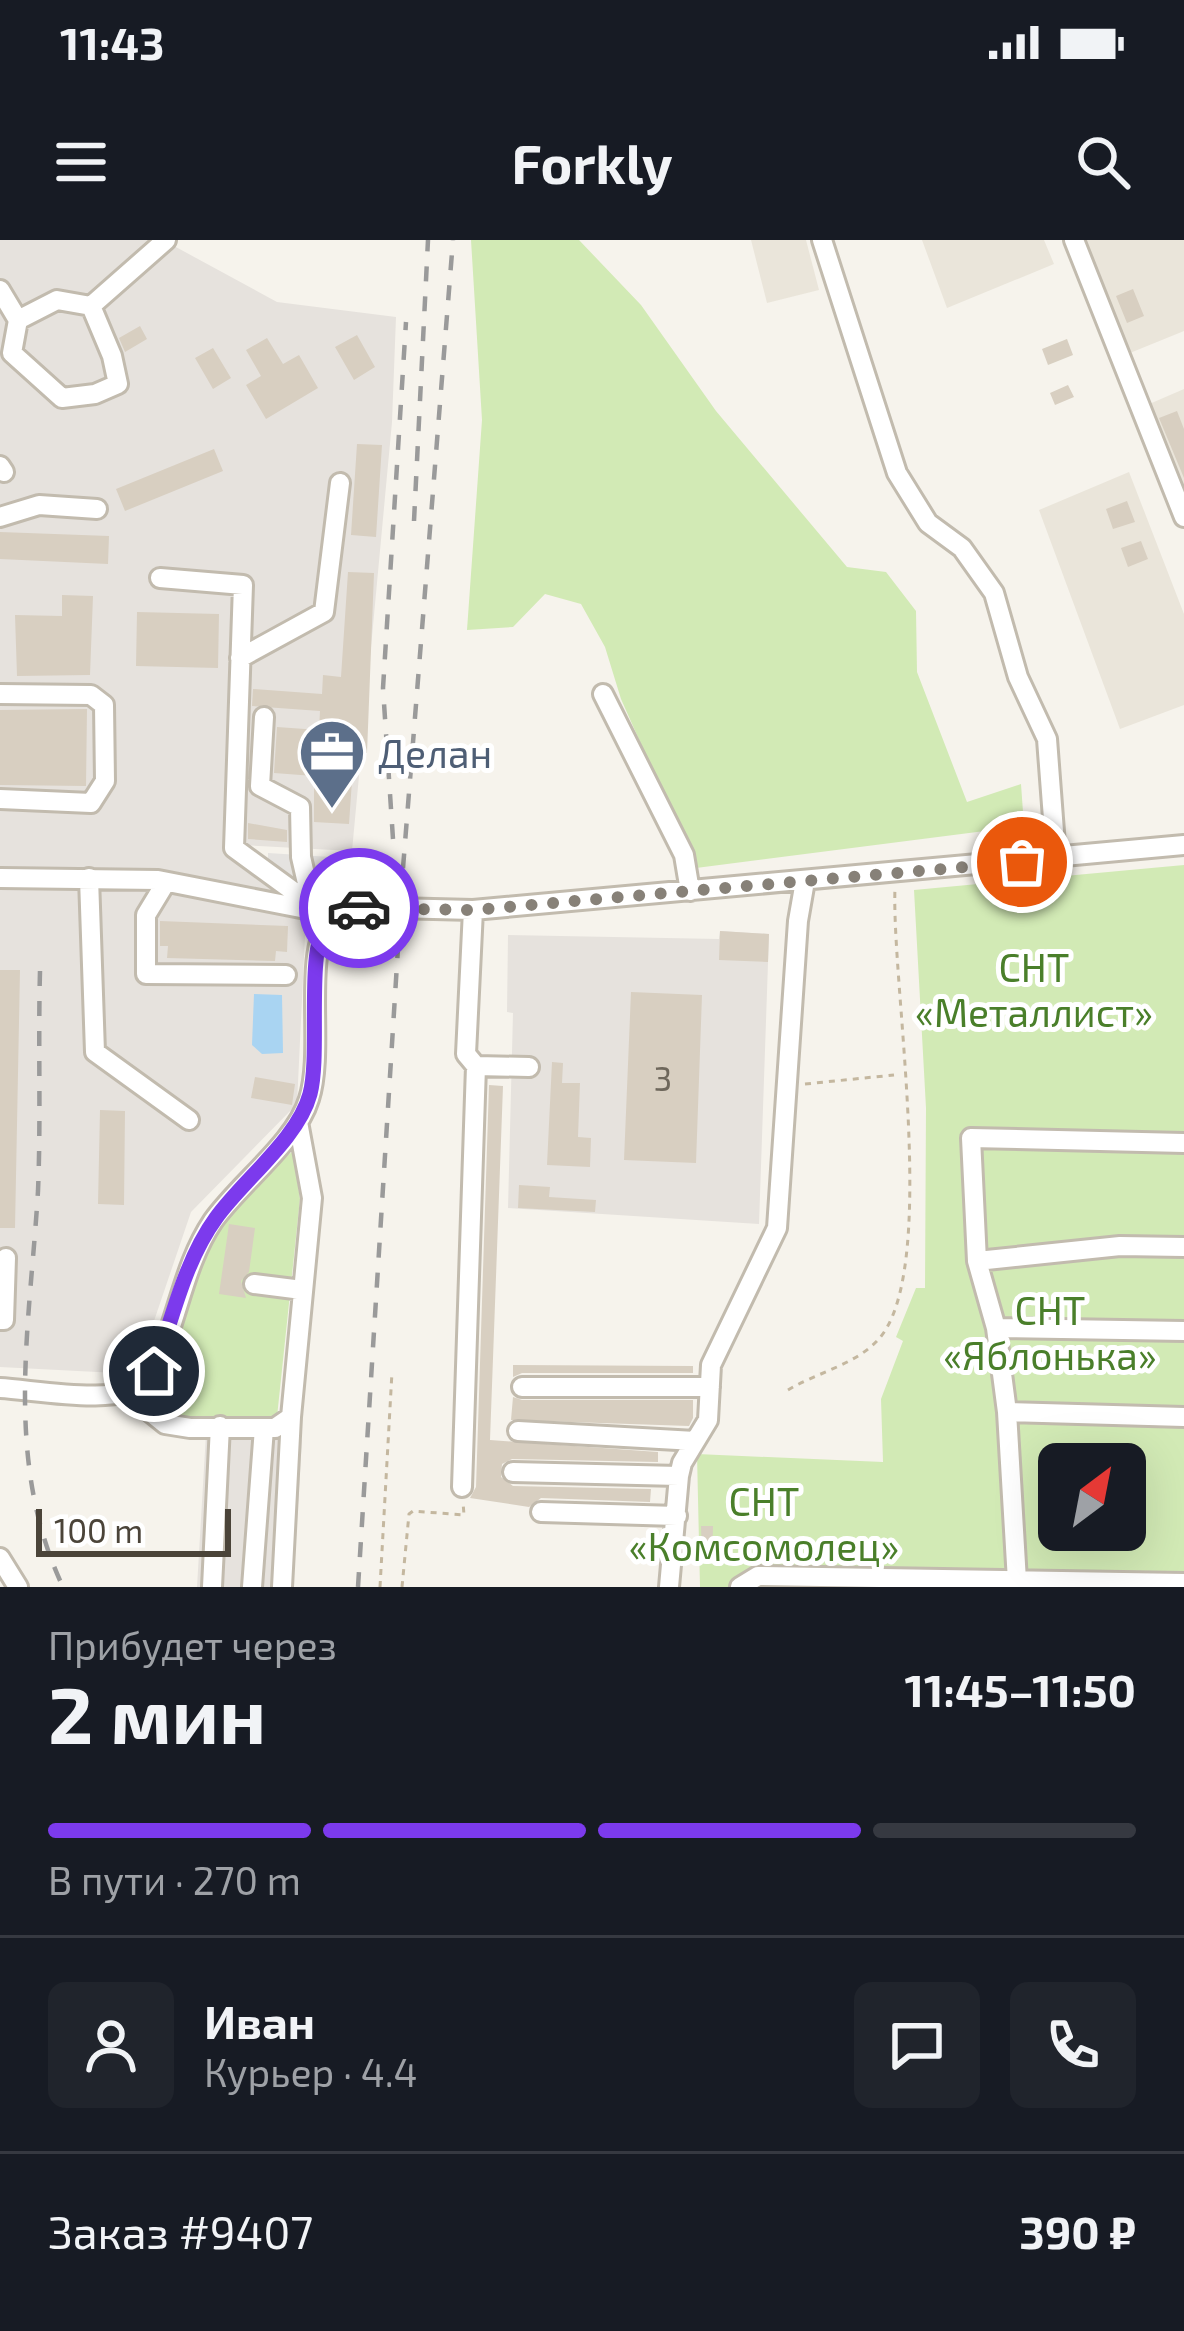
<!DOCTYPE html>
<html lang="ru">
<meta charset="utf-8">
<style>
body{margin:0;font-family:"Exo 2",sans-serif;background:#20242c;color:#f1f3f6;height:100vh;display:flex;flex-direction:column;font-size:45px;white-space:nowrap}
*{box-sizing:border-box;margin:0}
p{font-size:39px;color:#9ea1a6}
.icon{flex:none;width:66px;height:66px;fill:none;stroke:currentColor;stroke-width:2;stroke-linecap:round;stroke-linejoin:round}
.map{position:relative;height:1347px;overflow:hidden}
.panel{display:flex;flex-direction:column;background:#171b24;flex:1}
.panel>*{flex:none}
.needle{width:78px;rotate:32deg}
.tools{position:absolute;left:1038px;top:1203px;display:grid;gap:24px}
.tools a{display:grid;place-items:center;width:108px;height:108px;border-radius:18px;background:#171b24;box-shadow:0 12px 48px #0002;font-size:60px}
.scale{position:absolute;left:36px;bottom:30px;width:195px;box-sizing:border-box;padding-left:12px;border:6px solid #4b4439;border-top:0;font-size:33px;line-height:42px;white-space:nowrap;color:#4b4439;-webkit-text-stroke:9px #fff;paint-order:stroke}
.pin{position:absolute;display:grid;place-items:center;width:102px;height:102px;color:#fff;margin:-51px;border:6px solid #fff;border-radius:50%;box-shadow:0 3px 12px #0007}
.courier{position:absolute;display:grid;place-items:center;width:120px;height:120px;margin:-60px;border:9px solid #7c3aed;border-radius:50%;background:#fff;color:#222;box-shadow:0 3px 15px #0007}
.summary em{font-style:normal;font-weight:700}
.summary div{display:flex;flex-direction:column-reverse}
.summary{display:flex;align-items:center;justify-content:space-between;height:204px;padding:0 48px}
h1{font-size:78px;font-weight:700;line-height:90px}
.bar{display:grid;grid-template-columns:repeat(4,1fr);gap:18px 12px;align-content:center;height:144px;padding:0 48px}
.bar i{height:15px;border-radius:9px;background:#363941}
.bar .on{background:#7c3aed}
.bar p{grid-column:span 4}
.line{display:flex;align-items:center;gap:30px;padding:0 48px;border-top:3px solid #363941}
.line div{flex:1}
.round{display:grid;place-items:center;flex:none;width:126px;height:126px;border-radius:18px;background:#20242c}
.status{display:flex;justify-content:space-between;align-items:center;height:84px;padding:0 60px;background:#171b24;direction:ltr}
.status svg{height:33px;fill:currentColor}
header{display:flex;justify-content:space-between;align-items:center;height:156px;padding:0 48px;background:#171b24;font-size:54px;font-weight:700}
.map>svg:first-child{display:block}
.residential{fill:#eae5da}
.industrial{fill:#e6e2dd}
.green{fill:#d2eab5;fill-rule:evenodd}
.parking{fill:#e5e3e0}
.water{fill:#a9d4f2}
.building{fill:#d8cfc1}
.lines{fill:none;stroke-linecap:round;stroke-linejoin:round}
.minor-casing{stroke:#c2bbae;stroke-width:24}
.path{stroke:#c4b79f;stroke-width:3;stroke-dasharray:6 6;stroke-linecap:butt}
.minor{stroke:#fff;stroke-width:18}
.rail{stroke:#9a9a9a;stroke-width:4.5;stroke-dasharray:15 15;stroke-linecap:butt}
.done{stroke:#878178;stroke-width:12;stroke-dasharray:0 21.6}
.route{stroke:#7c3aed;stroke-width:15}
.labels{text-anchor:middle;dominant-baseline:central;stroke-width:10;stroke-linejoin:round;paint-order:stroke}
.number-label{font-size:33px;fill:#6e675b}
.service-label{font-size:39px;fill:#4e5e75;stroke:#fff;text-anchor:start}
.park-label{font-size:39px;fill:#4a7f2a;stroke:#fff}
</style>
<div class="status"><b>11:43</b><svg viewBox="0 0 49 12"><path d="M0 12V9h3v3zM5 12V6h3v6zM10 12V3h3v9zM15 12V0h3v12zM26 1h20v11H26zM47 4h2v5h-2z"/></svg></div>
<header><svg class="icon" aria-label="menu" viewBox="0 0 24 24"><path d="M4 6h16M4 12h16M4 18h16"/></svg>Forkly<svg class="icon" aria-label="search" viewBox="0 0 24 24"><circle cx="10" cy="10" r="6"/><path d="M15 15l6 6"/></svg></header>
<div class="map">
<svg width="1184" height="1347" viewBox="0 0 1184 1347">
<rect width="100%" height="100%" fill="#f6f3ec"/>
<!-- residential -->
<path class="residential" d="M751,0h55l13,50 -52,13z
M922,0h122l10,24 -107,44z
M1080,0h104v91l-59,24z
M1184,149v111l-37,-95z
M1129,232l55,142v91l-64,24 -81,-219z"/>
<!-- industrial -->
<path class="industrial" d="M0,0h163l114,62 119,15 -4,105 -40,429 -128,-7 82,71 -9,189 -106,108 -55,162 -136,-7z
M720,691l49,3 -10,290 -251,-16 5,-195 -6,-1 1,-77 211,4z
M206,1194l96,6 -9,147h-96z"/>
<!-- green -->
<path class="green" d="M471,0h108l62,65 75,106 131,156 39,5 30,39 1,61 50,130 54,-18 3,42 -328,42 -75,-169 -16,-52 -24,-43 -36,-10 -32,33 -46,3 15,-210z
M1184,625v722h-484l-3,-133 186,8 -2,-63 22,-58 -7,-4 20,-49h9l1,-180 -12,-218zM1059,1224h66v66h-66z
M293,911l7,48 -23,218 -113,-1 -18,-9 60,-165 30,-41z"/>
<!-- parking -->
<path class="parking" d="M268,613l79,5 -1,35 -50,-6 -28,-19z"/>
<!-- water -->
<path class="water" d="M254,754l28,1 1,58 -21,1 -10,-9z"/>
<!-- building -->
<path class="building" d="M1133,49l11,27 -17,7 -11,-27z
M140,86l7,13 -22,13 -6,-14z
M357,95l18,32 -21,13 -19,-33z
M267,98l16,26 16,-9 19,33 -52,31 -20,-34 15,-9 -15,-26z
M1067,99l6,16 -25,10 -6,-16z
M213,108l18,30 -18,11 -18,-31z
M1068,145l6,12 -19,8 -5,-12z
M1177,171l7,18v49l-25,-60z
M357,204l25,1 -6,92 -25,-2z
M214,209l9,22 -98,40 -9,-22z
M1127,261l8,21 -22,7 -7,-20z
M0,292l109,4 -1,28 -108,-5z
M1141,301l7,18 -20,8 -7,-19z
M348,332l26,1 -7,180 -13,-1 -5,72 -35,-2v-46l-40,-3 3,-46 42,3 1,-19 -68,-5 1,-17 69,5 1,-19 18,2z
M62,355l31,1 -3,79 -73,1 -2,-61 47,1z
M137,372l82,2 -1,54 -82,-2z
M87,469l-1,77 -86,-1v-75z
M248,583l39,7v12l-39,-3z
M160,681l128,5 -1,26 -11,-1 -1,10 -108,-3 1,-12h-8z
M720,691l49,3 -1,28 -49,-2z
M0,730h20l-5,258h-15z
M631,752l71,3 -6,168 -72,-3z
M552,822l11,1 -1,20h18l-2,54 13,1 -1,29 -43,-2z
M255,837l40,7 -3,21 -41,-7z
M489,845l14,1 -13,354 168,12v10l-146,-3 -10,5 -1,13 12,9 138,3 -1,13 -109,-4 -12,9 -59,-9 6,-11z
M100,870l25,1 -1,94 -26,-1z
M519,945l31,2 -1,10 47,3 -1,12 -77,-4z
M229,984l26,4 -6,44 -8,9 5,17 -27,-4z
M513,1125l180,1v7h-171l-9,4z
M513,1157l9,3h171v18l-4,8 -178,-6z
M701,1286h12l-1,37 -10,-1z"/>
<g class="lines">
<defs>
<path id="minor" d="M822,0l75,233 31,50 34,25 32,45 24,84 29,62 9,119
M1074,0l110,277
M0,50l18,30 39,-20 34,6 75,-66
M18,80l-6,33 50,45 33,-4 23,-10 -6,-28 -21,-50
M0,226l4,6
M0,277l39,-12 58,4
M160,338l83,7 -9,263 96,70
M240,418l84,-46 16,-129
M0,454l91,1 13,10 1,76 -14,22 -91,-4
M603,454l81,161 6,36
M264,477l-4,69 40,21 1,50 11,48
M0,638l158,2 158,31
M89,638l6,174 94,68
M166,642l-20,33v59l140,1
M330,678l10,-8 15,-3 118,3 711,-65
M476,826l53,1
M977,1021l143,-15 64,1
M254,1044l48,6
M0,1080h4l2,-62
M996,1088l188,3
M522,1147h188
M0,1148c37,2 119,19 147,-6 30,-50 33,-112 66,-161 27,-38 83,-79 96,-122 16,-50 -7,-142 21,-181
M128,1154l37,30 25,4h85l16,-11 21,-219 -14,-76
M1007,1172l177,5
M518,1191l177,10
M513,1232l166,4
M462,1247l14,-421 -10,-12 7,-144
M541,1272l136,4
M0,1318l18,29
M1017,1341l-10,-169 -11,-84 -19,-67 -6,-123 213,5
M212,1347l8,-161
M252,1347l12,-159
M282,1347l9,-170
M669,1347l10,-111 3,-13 26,-43 3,-55 66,-137 21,-307 7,-40
M740,1347l18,-11 426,7"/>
</defs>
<!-- minor casing -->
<use href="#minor" class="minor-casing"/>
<!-- path -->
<path class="path" d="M805,844l89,-9
M788,1150c28,-17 66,-25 89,-49 64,-66 14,-356 18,-454
M380,1347l12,-215
M402,1347l7,-73 4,-3 51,4 -1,-13"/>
<!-- minor -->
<use href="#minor" class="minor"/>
<!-- rail -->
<path class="rail" d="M414,281l14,-281
M393,599l-10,-151 23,-366
M40,731c-2,73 1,147 -2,220 -8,135 -35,269 25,396
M358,1347l45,-719 50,-628"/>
</g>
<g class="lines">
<!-- done -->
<path class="done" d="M359,668l114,2 549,-48"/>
<!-- route -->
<path class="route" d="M154,1131c18,-51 30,-109 62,-153 27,-38 82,-79 94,-124 11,-41 -5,-143 17,-172 9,-12 18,-13 32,-14"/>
</g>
<!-- icons -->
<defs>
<symbol id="office-pin" viewBox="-11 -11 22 30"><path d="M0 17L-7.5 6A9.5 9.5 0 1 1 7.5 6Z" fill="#5c6f8a" stroke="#fff"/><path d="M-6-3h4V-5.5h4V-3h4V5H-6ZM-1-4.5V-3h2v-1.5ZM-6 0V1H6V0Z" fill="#fff"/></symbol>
</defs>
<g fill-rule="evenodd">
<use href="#office-pin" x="294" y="474" width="76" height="104"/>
</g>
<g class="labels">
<!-- number labels -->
<g class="number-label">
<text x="663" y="838">3</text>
</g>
<!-- service labels -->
<g class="service-label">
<text x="378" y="512">Делан</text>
</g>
<!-- park labels -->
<g class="park-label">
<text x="1034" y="726">СНТ<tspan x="1034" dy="45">«Металлист»</tspan></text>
<text x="1050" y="1069">СНТ<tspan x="1050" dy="45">«Яблонька»</tspan></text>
<text x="764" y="1260">СНТ<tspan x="764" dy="45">«Комсомолец»</tspan></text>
</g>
</g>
</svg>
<div class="tools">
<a><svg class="needle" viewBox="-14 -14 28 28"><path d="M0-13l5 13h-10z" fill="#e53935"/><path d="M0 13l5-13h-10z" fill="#9ea1a6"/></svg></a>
</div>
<div class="scale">100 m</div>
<div class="pin" style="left:1022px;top:622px;background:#ea580c"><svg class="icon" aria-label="bag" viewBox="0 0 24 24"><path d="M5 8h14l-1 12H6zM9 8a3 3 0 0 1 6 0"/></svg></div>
<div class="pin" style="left:154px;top:1131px;background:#1f2937"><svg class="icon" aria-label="home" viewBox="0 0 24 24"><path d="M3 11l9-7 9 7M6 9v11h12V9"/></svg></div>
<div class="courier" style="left:359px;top:668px"><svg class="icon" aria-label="car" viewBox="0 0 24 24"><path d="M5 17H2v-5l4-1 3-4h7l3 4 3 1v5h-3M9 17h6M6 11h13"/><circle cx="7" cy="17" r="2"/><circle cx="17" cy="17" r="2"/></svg></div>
</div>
<section class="panel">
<div class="summary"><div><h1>2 мин</h1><p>Прибудет через</p></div><em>11:45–11:50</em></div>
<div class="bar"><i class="on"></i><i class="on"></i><i class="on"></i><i></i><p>В пути · 270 m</p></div>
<div class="line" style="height:216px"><a class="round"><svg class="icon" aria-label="person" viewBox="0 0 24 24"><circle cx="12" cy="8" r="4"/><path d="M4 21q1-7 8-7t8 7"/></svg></a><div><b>Иван</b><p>Курьер · 4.4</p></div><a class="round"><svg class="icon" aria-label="chat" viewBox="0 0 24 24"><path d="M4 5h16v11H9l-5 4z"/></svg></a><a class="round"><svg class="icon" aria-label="phone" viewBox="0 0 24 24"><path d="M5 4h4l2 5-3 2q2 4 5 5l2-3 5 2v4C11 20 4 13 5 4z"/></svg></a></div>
<div class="line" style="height:156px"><div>Заказ #9407</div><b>390 ₽</b></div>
</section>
